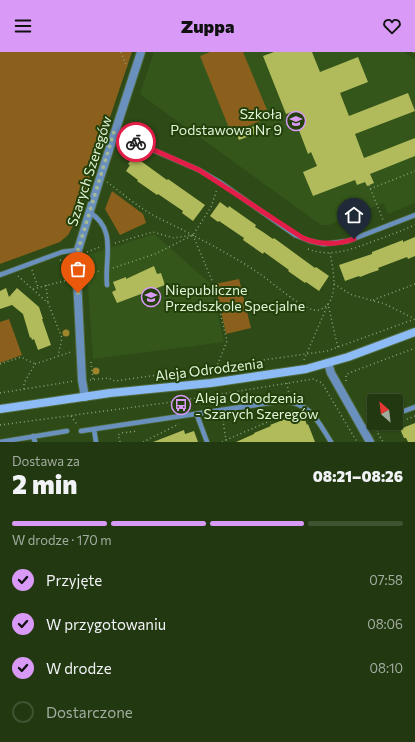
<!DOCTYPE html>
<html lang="pl">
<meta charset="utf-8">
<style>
body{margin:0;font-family:Commissioner,sans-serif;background:#2e431f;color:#f1f3f6;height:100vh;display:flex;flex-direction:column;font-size:15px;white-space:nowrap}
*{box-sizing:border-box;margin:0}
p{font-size:13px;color:#a2ac9f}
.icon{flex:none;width:22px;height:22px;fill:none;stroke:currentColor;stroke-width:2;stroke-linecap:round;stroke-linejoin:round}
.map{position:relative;height:390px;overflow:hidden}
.panel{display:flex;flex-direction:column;background:#223811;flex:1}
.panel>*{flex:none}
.needle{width:26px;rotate:332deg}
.buttons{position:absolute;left:367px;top:342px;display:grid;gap:8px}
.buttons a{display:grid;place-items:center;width:36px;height:36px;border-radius:4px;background:#223811;box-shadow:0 1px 3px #0004,0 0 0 1px #3f5231;font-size:20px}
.pin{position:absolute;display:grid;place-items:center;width:34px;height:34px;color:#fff;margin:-41px -17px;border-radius:50% 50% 50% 0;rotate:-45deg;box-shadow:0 0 4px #0007}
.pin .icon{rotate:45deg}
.courier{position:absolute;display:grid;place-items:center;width:40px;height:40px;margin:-20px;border:3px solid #e11d48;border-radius:50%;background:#fff;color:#222;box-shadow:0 1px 5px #0007}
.head em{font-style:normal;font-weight:800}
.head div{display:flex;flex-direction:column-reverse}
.head{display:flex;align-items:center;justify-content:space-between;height:68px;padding:0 12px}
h1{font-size:26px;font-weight:800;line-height:30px}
.bar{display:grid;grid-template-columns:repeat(4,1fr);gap:6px 4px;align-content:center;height:48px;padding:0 12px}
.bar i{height:5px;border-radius:3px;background:#3f5231}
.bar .active{background:#d99af7}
.bar p{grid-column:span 4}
ol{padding:0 12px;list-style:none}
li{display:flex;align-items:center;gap:12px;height:44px}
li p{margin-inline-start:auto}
li .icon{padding:4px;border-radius:50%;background:#d99af7;color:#111;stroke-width:4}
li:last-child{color:#a2ac9f}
li i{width:22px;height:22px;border:2px solid #3f5231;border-radius:50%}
header{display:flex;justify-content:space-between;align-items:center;height:52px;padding:0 12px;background:#d99af7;color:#111;font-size:18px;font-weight:800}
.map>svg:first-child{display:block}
.built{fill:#34561b}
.green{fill:#8b601c}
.building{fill:#b1bb5b}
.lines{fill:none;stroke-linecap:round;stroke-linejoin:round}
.lane-casing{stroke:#4e693a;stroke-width:6}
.street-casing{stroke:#4e693a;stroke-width:10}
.secondary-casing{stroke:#4e693a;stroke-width:10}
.path{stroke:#8ba37c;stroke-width:1.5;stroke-dasharray:1 3;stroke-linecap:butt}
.lane{stroke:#6a90be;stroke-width:4.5}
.street{stroke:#6a90be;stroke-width:8}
.secondary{stroke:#8cbbf6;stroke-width:8}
.tree{fill:#9f842e}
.done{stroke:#a3b894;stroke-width:4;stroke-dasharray:0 7.2}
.route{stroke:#e11d48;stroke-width:5}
.labels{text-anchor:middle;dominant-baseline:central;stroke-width:4;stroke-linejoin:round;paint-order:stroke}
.poi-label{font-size:14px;fill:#e2f4d8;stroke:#23400b;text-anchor:start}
.street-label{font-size:14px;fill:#e2f4d8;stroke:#23400b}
</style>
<header><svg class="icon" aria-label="menu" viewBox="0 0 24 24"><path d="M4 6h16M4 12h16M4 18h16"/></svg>Zuppa<svg class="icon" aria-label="heart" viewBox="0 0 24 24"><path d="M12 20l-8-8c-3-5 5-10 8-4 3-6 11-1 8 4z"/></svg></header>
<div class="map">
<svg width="415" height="390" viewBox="0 0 415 390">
<rect width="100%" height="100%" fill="#2d4a17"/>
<!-- built -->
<path class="built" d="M154,0h251l10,8v143l-27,11 -5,-11 -54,22h-8l-181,-131z
M154,182l57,50 13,58 -131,17 -6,-85 1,-19z"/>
<!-- green -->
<path class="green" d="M0,0h132l-58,172 -6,11 -8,7 -60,22z
M210,0h33l27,65 -39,16 -31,-77z
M112,139l31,23 3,9 -26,12 -15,-26z
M239,227l12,49 -25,6 -11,-50z
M9,267l13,36 -22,8v-41z"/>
<!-- building -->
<path class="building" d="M274,0h38l8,20 38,-15 10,25 -28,11 9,23 59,-23 7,18 -60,23 9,24 51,-20v18l-45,18 4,9 -7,3 -2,-4 -8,3 -2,-5 -42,16 -10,-24 14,-6 -6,-14 -3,2 -16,-42 -6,2 -23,-58z
M257,73l3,7 -21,8 -3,-7z
M134,104l33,24 1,-1 37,26 -12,16 -11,-8 1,-2 -25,-17 -1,1 -20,-14 1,-1 -12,-9 4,-6 -2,-1z
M220,150l8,6 1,-2 27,19 -1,2 8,5 10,7 1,-1 41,30 1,-1 13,9 -10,15 -13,-9 -1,1 -17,-12 1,-1 -25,-18 -1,2 -20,-14 1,-2 -25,-17 -1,1 -8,-6z
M415,185v19l-7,3 -1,-2 -29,11 1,2 -9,3 -10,4 -1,-1 -14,5 -6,-16 33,-11v-2l31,-12v2z
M154,214l3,8 4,-1 4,12 -48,18 -5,-11 4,-2 -3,-8 13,-5v2z
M6,236l3,9 8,-9 22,19 4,12h-1l9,26 -13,5 -4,-11 -2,1 -1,-3 -1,1 -7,-24 -11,-9 -12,4v-18z
M293,364l2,4 9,-3 3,8 1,-1 7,18h-79l18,-8v-1l17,-7 -1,-1z
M415,371v19h-7l-2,-4h-2l-4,-9z
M184,378l1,4 9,-3 4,11h-45z"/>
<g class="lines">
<defs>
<path id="lane" d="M114,81l85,37 22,13 74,52 15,6 14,3 24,-3 67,-26
M89,160c29,17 15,47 18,73
M0,223l62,-23 16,-2
M396,362l19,-7
M197,363l10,27
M94,377l2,13
M362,377l14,-6
M81,379l201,-30c29,2 35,19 49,41
M33,384l2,6
M0,390l67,-11"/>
<path id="street" d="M328,311l3,10 39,69
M85,345l-3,-17 -5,-102 1,-28 22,-72 41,-126"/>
<path id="secondary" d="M0,357l110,-16 101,-10 95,-14 42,-12 67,-25"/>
</defs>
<!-- lane casing -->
<use href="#lane" class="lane-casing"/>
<!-- street casing -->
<use href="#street" class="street-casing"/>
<!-- secondary casing -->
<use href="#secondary" class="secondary-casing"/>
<!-- path -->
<path class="path" d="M121,0l6,15
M413,0l2,1
M107,130c12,9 24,19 36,27 12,8 26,14 38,20 27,14 54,28 79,45 12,8 47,40 59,36 22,-7 14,-41 11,-57
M369,133l14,35
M370,137l45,-18
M193,183l20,48 14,58 -10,25
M115,191l38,-11 21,6 17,-3
M308,197c23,9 45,0 66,-8 14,-5 27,-10 41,-16
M87,200l13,-5
M60,208l3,1 5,5
M113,216l42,-14 38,-19 18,-28 6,-18
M32,218l6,17
M86,222l14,-3
M18,224l30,27 14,35 -4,18
M334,232l18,11 33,9 26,13 1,3
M46,233l2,18
M33,237l35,-9
M373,248l42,-16
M304,308l24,-56 10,44
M91,310l2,17
M0,312l21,-7 14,7
M90,328l18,-2 7,3 212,-30 88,-32
M346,329v-6l3,-2 66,-25
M287,331l2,12
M24,337v-6l11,-19 36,-12
M0,341l74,-12
M71,364l7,10
M226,365l-3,4 3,19 67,-29
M0,373l172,-23 141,-23 9,4 35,59
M376,378l7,12
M377,379l38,-15
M120,390l-2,-7 3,-2 17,-2
M143,390l36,-18
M222,390l4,-2"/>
<!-- lane -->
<use href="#lane" class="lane"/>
<!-- street -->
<use href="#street" class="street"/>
<!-- secondary -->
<use href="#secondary" class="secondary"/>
</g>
<!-- trees -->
<g class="tree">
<circle cx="66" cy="281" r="3.5"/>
<circle cx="96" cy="319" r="3.5"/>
</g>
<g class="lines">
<!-- done -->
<path class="done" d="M78,241v-43l36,-118 22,10"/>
<!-- route -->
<path class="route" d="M136,90l63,28 104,68c17,7 34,7 51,1"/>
</g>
<!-- icons -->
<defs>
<symbol id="school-ring" viewBox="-11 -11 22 22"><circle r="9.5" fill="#23400b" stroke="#d99af7" stroke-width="1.5"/><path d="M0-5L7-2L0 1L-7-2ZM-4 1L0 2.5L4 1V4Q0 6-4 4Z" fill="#d99af7"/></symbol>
<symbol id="bus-ring" viewBox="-11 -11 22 22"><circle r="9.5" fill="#23400b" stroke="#d99af7" stroke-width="1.5"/><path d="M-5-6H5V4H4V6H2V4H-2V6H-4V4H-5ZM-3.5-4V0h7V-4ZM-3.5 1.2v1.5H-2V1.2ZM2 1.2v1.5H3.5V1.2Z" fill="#d99af7"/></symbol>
</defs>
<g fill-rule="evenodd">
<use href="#school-ring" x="285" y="58" width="22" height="22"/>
<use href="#school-ring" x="140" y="234" width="22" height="22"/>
<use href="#bus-ring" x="170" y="342" width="22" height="22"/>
</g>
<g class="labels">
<!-- poi labels -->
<g class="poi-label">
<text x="282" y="61" text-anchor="end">Szkoła<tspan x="282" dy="16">Podstawowa Nr 9</tspan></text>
<text x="165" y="237">Niepubliczne<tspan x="165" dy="16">Przedszkole Specjalne</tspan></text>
<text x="195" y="345">Aleja Odrodzenia<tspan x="195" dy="16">- Szarych Szeregów</tspan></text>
</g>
<!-- street labels -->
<g class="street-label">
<text transform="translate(89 119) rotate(-72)">Szarych Szeregów</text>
<text transform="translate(209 317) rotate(-7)">Aleja Odrodzenia</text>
</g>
</g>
</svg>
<div class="buttons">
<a><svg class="needle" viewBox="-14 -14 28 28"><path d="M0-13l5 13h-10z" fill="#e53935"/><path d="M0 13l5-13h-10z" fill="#a2ac9f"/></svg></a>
</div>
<div class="pin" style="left:78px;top:241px;background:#ea580c"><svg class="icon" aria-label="bag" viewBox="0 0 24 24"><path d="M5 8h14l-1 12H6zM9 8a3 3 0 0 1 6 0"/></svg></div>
<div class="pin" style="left:354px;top:187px;background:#1f2937"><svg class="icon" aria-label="home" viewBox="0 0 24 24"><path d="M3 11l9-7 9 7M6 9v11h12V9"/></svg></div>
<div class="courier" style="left:136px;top:90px"><svg class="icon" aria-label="bike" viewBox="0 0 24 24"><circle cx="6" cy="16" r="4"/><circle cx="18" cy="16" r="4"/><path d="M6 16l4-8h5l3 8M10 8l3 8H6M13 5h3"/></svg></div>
</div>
<section class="panel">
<div class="head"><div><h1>2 min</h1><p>Dostawa za</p></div><em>08:21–08:26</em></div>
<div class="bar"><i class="active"></i><i class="active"></i><i class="active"></i><i></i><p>W drodze · 170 m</p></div>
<ol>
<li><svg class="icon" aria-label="check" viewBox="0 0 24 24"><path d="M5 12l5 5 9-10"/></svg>Przyjęte<p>07:58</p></li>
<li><svg class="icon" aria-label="check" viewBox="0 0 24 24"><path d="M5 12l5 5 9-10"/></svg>W przygotowaniu<p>08:06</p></li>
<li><svg class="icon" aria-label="check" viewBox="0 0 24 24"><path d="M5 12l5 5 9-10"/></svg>W drodze<p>08:10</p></li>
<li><i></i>Dostarczone</li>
</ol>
</section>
